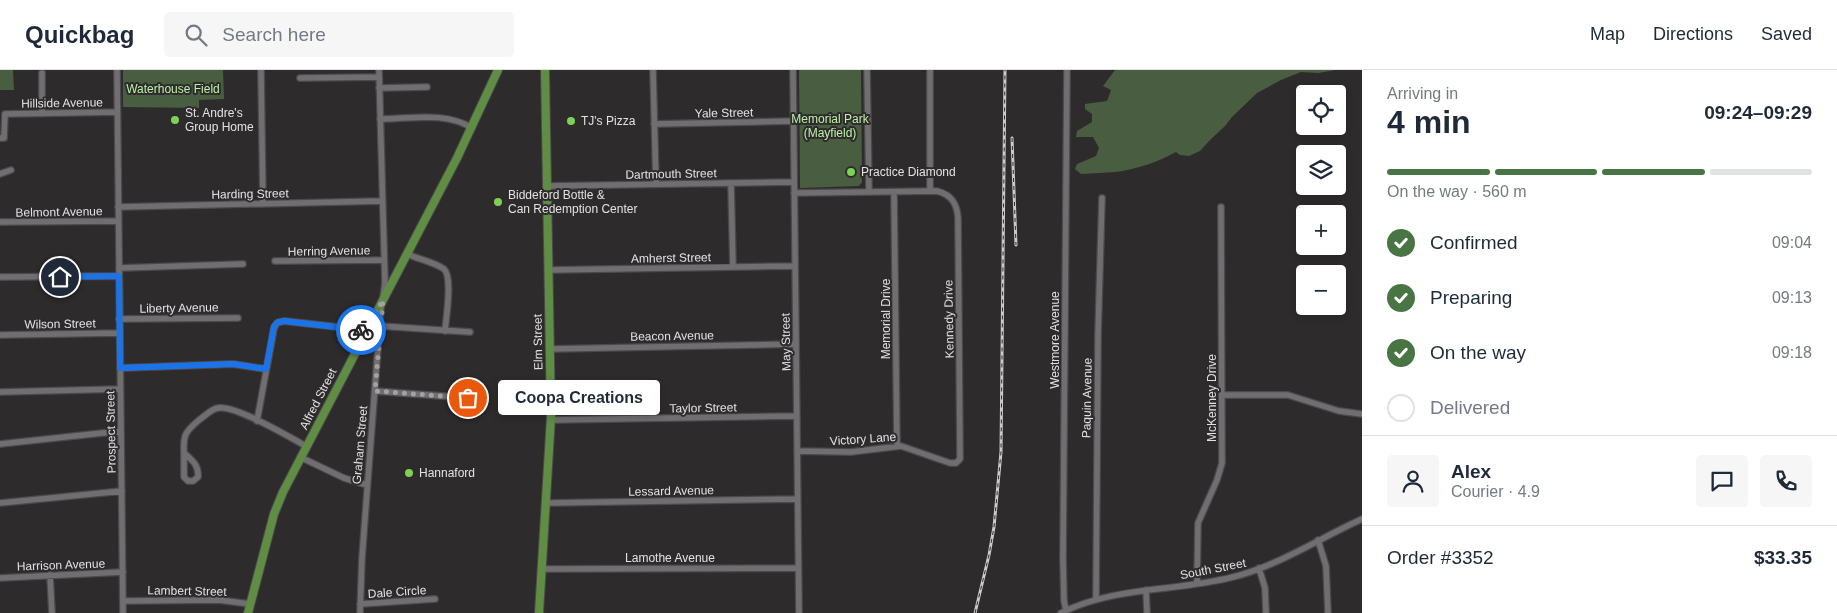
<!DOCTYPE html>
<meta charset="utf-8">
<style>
body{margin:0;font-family:Arial,sans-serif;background:#f6f6f7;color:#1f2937;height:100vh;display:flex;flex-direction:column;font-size:19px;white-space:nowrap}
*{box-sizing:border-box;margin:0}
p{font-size:16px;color:#747a83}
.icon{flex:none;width:28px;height:28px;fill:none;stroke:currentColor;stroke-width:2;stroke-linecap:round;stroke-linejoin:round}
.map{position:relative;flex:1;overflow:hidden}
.side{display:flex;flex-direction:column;background:#fff;width:475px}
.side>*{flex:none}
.fabs{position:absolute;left:1296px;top:15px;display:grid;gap:10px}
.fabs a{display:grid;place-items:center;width:50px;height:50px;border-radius:5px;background:#fff;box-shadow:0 2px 8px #0003;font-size:25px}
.pin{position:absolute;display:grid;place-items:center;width:42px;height:42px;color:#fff;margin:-21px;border:2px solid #fff;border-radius:50%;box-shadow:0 1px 5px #0007}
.courier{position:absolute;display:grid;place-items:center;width:50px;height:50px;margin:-25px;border:4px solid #1a73e8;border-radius:50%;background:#fff;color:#222;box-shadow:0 1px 6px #0007}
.bubble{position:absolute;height:35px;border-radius:5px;background:#fff;box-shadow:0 2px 8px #0003;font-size:16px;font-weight:700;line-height:35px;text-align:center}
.headline em{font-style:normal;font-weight:700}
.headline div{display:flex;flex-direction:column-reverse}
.headline{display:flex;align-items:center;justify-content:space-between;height:85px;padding:0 25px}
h1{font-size:32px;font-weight:700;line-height:38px}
.bar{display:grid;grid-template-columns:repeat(4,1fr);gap:8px 5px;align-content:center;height:60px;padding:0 25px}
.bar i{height:6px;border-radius:4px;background:#e0e1e3}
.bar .selected{background:#497544}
.bar p{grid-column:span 4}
.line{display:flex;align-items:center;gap:12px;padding:0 25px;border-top:1px solid #e0e1e3}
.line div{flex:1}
.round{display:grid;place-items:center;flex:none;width:52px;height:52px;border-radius:5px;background:#f6f6f7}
ol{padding:0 25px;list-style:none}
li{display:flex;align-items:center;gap:15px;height:55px}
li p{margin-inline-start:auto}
li .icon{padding:5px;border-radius:50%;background:#497544;color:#fff;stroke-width:4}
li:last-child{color:#747a83}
li i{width:28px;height:28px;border:2px solid #e0e1e3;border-radius:50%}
header{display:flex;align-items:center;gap:30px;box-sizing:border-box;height:70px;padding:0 25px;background:#fff;border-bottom:1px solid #e0e1e3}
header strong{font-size:24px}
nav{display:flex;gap:28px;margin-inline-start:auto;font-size:18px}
.search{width:350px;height:45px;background:#f6f6f7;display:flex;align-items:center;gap:12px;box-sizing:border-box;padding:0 18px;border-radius:5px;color:#747a83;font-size:19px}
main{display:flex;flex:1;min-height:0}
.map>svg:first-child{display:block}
.green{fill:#495d41}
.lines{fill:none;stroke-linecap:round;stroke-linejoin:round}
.minor-casing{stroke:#4b494b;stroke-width:8}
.major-casing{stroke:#4b494b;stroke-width:10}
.minor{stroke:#706e70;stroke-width:5.5}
.major{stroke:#5f8d44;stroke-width:8}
.rail-casing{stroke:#cccbcc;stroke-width:3}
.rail{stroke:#2e2b2d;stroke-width:1;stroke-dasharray:4;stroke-linecap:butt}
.done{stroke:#a3a1a3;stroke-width:5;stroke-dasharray:0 9}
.route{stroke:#1a73e8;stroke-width:6}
.poi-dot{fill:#7dd154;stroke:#2e2b2d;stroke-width:2}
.labels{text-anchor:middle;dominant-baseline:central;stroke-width:4;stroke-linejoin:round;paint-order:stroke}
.park-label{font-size:12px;fill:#bdf1a7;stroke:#2e2b2d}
.street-label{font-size:12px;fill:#e2e1e2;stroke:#2e2b2d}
.poi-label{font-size:12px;fill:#e2e1e2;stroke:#2e2b2d;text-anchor:start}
</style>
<header>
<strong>Quickbag</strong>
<div class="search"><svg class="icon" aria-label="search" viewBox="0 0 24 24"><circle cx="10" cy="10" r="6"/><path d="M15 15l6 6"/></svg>Search here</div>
<nav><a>Map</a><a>Directions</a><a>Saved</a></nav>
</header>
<main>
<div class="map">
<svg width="1362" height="543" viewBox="0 0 1362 543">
<rect width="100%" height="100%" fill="#2e2b2d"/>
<!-- green -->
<path class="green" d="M0,0h13l1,20h-14z
M123,0h100l1,29 -25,1v8l-76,-1z
M799,0h62l1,112 -3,4 -59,2z
M1115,0h221l-18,3 -17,-1 -20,8 -24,13 -25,24 -7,9 -15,14 -10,11 -11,5 -9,-1 -4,-3c-18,10 -39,17 -60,20 -11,1 -23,1 -35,2l-6,-5 2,-5 19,-8 3,-8 -6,-11h-17l1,-6 15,-9v-8l-7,-5v-5l22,-3 4,-11 -8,-4z"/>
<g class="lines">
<defs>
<path id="minor" d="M117,0l6,543
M261,0l2,133
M379,0l6,213 -2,15
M653,0l3,114
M793,0l6,543
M867,0l2,122
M930,0v120
M300,8l79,-1
M379,18l48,-1
M42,44v-41
M380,49c30,0 65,-8 92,9
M654,54l139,-3
M0,68h4l1,-24 112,-2
M0,104l11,-4
M731,113l2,84
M547,116l247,-4
M894,122l3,254
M794,123l143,-2c15,4 20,13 21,27l2,236v5l-4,4h-6l-49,-17 -50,6 -54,-1
M118,137l264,-6
M0,152l118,-1
M407,184c11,5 27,8 37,15 9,8 2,49 1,62
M275,191l108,-1
M119,198l124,-4
M548,200l247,-4
M0,207l119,-1
M119,249l119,-1
M380,256l90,6
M0,265l120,-2
M550,279l246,-5
M120,298l113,-4 33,5
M375,321l94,7
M0,322l120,-3
M1222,325h66l51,16 23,3
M550,350l246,-4
M257,351l17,-93 3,-5 7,-2 72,8 9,3
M0,374l121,-13
M184,383v24l4,4h5l5,-4c1,-12 -6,-17 -14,-24 -1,-18 1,-21 15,-33 6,-4 12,-11 19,-12 16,-4 71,29 88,38
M300,387l44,21 23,7
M0,433l122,-12
M545,433l252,-4
M1318,470l8,26 2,47
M1259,498l6,20 1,25
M541,499l257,-1
M50,505l2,38
M0,508l123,-6
M1197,513l1,-60 19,-43 5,-17 -1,-256
M1146,520l1,23
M1096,529l2,-264 4,-137
M123,531l96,-1 31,4
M360,534l75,-5
M1066,540l-2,-9 -1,-42 4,-489
M360,543l2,-55 19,-251
M1061,543c54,-27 114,-21 172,-36 45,-11 87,-39 129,-58"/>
<path id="major" d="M248,543l26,-99 9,-22 174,-334 41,-88
M539,543l12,-196 -6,-347"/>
</defs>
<!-- minor casing -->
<use href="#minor" class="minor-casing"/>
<!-- major casing -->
<use href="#major" class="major-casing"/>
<!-- minor -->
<use href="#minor" class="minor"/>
<!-- major -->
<use href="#major" class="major"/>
<defs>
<path id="rail" d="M1012,68l4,107
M975,543l14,-58 5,-28 7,-75 4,-382"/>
</defs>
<!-- rail casing -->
<use href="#rail" class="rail-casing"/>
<!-- rail -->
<use href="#rail" class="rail"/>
</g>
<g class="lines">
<!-- done -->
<path class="done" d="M361,260l4,2 18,-32 -8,91 93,7"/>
<!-- route -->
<path class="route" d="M60,207l59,-1 1,92 113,-4 33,5 8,-43 4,-4 6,-1 77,9"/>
</g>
<!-- markers -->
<g class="poi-dot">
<circle cx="175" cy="50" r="5"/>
<circle cx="571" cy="51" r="5"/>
<circle cx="851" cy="102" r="5"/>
<circle cx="498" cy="132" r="5"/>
<circle cx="409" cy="403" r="5"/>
</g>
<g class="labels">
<!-- park labels -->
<g class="park-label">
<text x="173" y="19">Waterhouse Field</text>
<text x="830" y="49">Memorial Park<tspan x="830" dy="14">(Mayfield)</tspan></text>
</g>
<!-- street labels -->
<g class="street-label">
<text transform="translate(62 33) rotate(-1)">Hillside Avenue</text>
<text transform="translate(724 43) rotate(-1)">Yale Street</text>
<text transform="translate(671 104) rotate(-1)">Dartmouth Street</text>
<text transform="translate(250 124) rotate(-1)">Harding Street</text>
<text transform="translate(59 142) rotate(-1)">Belmont Avenue</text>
<text transform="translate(329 181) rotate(-1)">Herring Avenue</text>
<text transform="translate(671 188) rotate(-1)">Amherst Street</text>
<text transform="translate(179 238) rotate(-1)">Liberty Avenue</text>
<text transform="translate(886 249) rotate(-90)">Memorial Drive</text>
<text transform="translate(949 249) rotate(-91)">Kennedy Drive</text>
<text transform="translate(60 254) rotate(-1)">Wilson Street</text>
<text transform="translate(672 266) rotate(-1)">Beacon Avenue</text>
<text transform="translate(1055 270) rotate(-90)">Westmore Avenue</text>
<text transform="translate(538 272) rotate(-91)">Elm Street</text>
<text transform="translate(786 272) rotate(-91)">May Street</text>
<text transform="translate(1087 328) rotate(-89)">Paquin Avenue</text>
<text transform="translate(1212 328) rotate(-90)">McKenney Drive</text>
<text transform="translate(318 329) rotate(-63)">Alfred Street</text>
<text transform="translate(703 338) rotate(-1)">Taylor Street</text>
<text transform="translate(111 362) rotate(-91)">Prospect Street</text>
<text transform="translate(863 369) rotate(-4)">Victory Lane</text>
<text transform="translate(360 375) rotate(-85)">Graham Street</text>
<text transform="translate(671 421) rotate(-1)">Lessard Avenue</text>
<text x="670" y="488">Lamothe Avenue</text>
<text transform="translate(61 495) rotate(-2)">Harrison Avenue</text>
<text transform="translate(1213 499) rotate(-11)">South Street</text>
<text transform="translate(187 521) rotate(1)">Lambert Street</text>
<text transform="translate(397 522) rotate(-4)">Dale Circle</text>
</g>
<!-- poi labels -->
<g class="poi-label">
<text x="185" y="43">St. Andre's<tspan x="185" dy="14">Group Home</tspan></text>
<text x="581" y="51">TJ's Pizza</text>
<text x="861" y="102">Practice Diamond</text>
<text x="508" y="125">Biddeford Bottle &amp;<tspan x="508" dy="14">Can Redemption Center</tspan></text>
<text x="419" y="403">Hannaford</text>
</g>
</g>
</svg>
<div class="fabs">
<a><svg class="icon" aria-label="locate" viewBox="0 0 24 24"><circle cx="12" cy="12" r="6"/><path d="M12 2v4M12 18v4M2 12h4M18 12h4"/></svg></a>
<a><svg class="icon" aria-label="layers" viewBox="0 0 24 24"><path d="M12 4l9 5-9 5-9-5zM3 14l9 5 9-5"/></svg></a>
<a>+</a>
<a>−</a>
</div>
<div class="pin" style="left:468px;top:328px;background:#ea580c"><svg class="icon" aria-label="bag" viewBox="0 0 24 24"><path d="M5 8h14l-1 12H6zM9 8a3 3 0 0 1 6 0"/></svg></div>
<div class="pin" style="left:60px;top:207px;background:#1f2937"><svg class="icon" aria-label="home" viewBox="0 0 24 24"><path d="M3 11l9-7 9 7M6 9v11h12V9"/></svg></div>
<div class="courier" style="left:361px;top:260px"><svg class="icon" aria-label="bike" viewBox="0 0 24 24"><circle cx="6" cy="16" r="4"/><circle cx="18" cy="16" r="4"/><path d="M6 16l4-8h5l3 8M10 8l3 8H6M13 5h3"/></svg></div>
<div class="bubble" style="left:498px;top:310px;width:162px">Coopa Creations</div>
</div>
<section class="side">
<div class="headline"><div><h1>4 min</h1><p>Arriving in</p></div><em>09:24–09:29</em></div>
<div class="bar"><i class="selected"></i><i class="selected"></i><i class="selected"></i><i></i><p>On the way · 560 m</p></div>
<ol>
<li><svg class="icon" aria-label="check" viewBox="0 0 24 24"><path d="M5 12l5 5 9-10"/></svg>Confirmed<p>09:04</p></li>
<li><svg class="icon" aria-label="check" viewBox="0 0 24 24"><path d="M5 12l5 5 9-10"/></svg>Preparing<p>09:13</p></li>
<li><svg class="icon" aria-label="check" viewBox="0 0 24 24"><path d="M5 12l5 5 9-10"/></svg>On the way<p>09:18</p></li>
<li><i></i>Delivered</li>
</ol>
<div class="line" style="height:90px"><a class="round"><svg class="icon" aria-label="person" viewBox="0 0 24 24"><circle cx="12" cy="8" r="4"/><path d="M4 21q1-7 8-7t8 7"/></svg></a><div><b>Alex</b><p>Courier · 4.9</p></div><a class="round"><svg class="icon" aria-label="chat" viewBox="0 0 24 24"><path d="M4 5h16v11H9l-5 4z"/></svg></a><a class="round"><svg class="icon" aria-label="phone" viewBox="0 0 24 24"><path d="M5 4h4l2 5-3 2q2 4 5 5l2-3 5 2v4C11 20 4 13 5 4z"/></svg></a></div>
<div class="line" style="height:65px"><div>Order #3352</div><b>$33.35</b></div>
</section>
</main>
